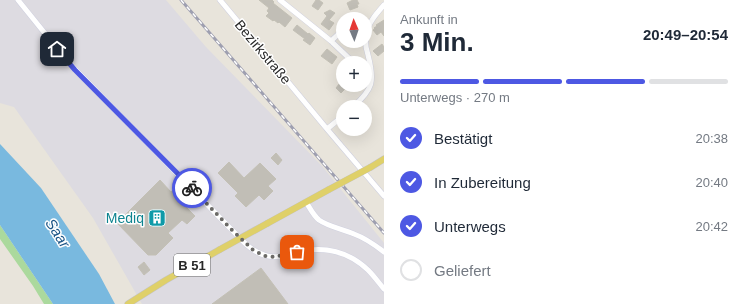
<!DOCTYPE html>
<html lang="de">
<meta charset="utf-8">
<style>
body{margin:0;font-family:Helvetica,sans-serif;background:#f6f6f7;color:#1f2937;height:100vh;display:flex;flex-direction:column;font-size:15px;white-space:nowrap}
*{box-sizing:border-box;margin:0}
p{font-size:13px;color:#747a83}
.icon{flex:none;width:22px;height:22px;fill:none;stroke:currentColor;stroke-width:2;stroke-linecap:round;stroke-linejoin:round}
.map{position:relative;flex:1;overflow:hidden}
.details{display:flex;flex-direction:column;background:#fff;width:360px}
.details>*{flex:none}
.needle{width:26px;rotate:358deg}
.controls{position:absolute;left:336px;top:12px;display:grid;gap:8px}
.controls a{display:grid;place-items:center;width:36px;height:36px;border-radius:50%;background:#fff;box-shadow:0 4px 16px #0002;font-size:20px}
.pin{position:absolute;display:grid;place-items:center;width:34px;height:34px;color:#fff;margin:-17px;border-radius:8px;box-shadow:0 2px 6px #0006}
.courier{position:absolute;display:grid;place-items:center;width:40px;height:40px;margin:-20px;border:3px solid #4d58e3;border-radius:50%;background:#fff;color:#222;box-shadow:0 1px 5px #0007}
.overview em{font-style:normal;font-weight:800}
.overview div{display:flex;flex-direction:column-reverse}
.overview{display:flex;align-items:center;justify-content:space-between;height:68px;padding:0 16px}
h1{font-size:26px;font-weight:800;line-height:30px}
.bar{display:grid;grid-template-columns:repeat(4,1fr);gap:6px 4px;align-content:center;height:48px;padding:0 16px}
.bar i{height:5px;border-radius:3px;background:#e0e1e3}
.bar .on{background:#4d58e3}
.bar p{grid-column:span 4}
ol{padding:0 16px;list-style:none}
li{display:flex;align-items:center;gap:12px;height:44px}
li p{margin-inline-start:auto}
li .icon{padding:4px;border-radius:50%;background:#4d58e3;color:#fff;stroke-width:4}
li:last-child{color:#747a83}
li i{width:22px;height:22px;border:2px solid #e0e1e3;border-radius:50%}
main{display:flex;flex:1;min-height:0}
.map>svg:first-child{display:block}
.industrial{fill:#dddbe1}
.green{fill:#abd99d}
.water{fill:#79b9df}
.building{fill:#c1beb6;stroke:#c3c0b5}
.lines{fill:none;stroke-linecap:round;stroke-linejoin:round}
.minor-casing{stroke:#d0d1df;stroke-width:6}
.major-casing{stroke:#c3c3c3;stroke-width:7}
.minor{stroke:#fff;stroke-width:5}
.major{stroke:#dfd069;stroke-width:6}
.rail-casing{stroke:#9e9fb0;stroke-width:3}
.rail{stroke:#fff;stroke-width:1.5;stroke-dasharray:4.5;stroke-linecap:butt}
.major-bridge-casing{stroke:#c3c3c3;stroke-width:7;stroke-linecap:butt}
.major-bridge{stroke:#dfd069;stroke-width:6}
.done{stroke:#6b6a67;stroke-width:4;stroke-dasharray:0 7.2}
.route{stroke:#4d58e3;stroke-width:5}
.labels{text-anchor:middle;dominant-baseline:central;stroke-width:3;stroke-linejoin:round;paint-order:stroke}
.shield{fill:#fff;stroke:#686868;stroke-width:1}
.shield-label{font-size:13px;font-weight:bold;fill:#282828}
.street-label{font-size:14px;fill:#282828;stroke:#fff}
.culture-label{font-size:14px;fill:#0d838f;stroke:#fff;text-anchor:end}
.water-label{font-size:15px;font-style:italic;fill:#1d5687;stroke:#fff}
</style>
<main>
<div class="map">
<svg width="384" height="304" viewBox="0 0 384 304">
<rect width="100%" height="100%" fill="#e8e4db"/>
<!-- industrial -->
<path class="industrial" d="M0,0h166l40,47 116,119 62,77v61h-242l-49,-86 -79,-111 -14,-4z"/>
<!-- green -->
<path class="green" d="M0,225l53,79h-9l-11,-18 -33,-47z"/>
<!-- water -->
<path class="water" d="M0,144l41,44 58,86 16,30h-62l-53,-79z"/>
<!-- building -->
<path class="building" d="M259,0h13l2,2 -1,1 19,15 -7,9 -6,-5 -1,1 -4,-3 -1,1 -7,-5 3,-3 -2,-2 2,-3z
M316,0h3l4,3 -5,7 -6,-4z
M353,0h4l2,4h-2l1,3 -8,3 -3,-7z
M330,10l5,3 -6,7 5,3 -5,7 -8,-6 6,-8 -3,-3z
M384,20v16l-3,-4 -4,3 -4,-5 2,-1 -1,-1 3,-2 -1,-1z
M297,25l11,9 1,-1 6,5 -5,7 -7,-5 2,-1 -12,-9z
M382,44l2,3v4l-6,5 -5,-5z
M327,49l10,8 -5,7 -11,-8z
M343,79v7l3,2 -5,5 -5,-5z
M276,153l6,7 -4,5 -7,-7z
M229,162l15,16 16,-15 16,16 -8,7 5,5 -9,9 -5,-5 -13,12 -11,-11 3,-3 -20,-20z
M160,180l11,12 5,-5 9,9 -5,5 15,15 -8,8 -5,-4 -14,13 5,5 -17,17h-8l-31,-32z
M144,262l6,8 -6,5 -6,-8z
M261,268l27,36h-76z"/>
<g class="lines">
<defs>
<path id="minor" d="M18,0l46,57 11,12 155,159c10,10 20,23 34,27 11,4 22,0 33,-3 26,-6 51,-1 71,18 6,6 11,13 16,19
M220,0l107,129 57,67
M280,0l51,41 23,22
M331,41l12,-11
M353,107c20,-18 22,-25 15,-52 -2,-6 -3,-14 -2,-21 2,-11 11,-21 18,-29
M327,129l16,-13
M306,202c4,6 7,13 13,18 10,7 24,9 35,14 11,4 21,11 30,18"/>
<path id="major" d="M371,167l13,-8
M268,223l60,-33
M128,304l38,-24 53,-30"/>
</defs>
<!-- minor casing -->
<use href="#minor" class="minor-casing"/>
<!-- major casing -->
<use href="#major" class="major-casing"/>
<!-- minor -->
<use href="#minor" class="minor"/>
<!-- major -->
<use href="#major" class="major"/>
<defs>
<path id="rail" d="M181,0l203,233"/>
</defs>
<!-- rail casing -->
<use href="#rail" class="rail-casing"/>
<!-- rail -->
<use href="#rail" class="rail"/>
<defs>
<path id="major-bridge" d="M328,190l43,-23
M219,250l49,-27"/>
</defs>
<!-- major-bridge casing -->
<use href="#major-bridge" class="major-bridge-casing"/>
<!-- major-bridge -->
<use href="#major-bridge" class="major-bridge"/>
</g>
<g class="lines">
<!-- done -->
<path class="done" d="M192,188l38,40 23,22 12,6 9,1 23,-5"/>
<!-- route -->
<path class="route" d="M57,49l18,21 117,118"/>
</g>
<!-- icons -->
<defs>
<symbol id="building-square" viewBox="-11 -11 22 22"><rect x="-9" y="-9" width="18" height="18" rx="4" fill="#0f9aa8" stroke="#fff"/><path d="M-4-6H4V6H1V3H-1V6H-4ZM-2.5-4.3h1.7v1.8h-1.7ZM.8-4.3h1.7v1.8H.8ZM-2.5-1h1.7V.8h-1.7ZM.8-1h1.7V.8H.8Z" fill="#fff"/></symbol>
</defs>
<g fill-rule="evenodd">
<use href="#building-square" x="147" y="208" width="20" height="20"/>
</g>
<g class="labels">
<!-- shield labels -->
<rect class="shield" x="174" y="254" width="36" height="22" rx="3"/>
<g class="shield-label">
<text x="192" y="265">B 51</text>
</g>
<!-- street labels -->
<g class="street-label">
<text transform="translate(263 52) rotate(50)">Bezirkstraße</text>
</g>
<!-- culture labels -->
<g class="culture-label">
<text x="144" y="218">Mediq</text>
</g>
<!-- water labels -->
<g class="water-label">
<text transform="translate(58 233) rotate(57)">Saar</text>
</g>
</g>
</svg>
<div class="controls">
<a><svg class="needle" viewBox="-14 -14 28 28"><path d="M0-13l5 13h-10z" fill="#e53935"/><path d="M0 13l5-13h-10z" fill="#747a83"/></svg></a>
<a>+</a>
<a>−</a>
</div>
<div class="pin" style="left:297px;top:252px;background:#ea580c"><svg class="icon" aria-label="bag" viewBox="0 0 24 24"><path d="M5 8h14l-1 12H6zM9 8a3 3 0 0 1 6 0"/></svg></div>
<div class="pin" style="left:57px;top:49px;background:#1f2937"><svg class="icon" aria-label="home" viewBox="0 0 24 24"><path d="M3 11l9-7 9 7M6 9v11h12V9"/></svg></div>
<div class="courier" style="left:192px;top:188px"><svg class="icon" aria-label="bike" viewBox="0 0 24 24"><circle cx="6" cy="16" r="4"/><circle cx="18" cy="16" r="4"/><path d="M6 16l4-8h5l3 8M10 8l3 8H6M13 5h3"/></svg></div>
</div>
<section class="details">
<div class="overview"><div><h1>3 Min.</h1><p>Ankunft in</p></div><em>20:49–20:54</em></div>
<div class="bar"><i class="on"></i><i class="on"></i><i class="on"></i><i></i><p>Unterwegs · 270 m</p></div>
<ol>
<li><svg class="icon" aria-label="check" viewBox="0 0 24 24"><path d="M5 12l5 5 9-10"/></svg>Bestätigt<p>20:38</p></li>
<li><svg class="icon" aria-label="check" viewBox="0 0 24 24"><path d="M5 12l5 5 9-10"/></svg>In Zubereitung<p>20:40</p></li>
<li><svg class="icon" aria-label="check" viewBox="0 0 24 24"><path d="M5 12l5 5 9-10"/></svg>Unterwegs<p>20:42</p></li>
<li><i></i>Geliefert</li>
</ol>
</section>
</main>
